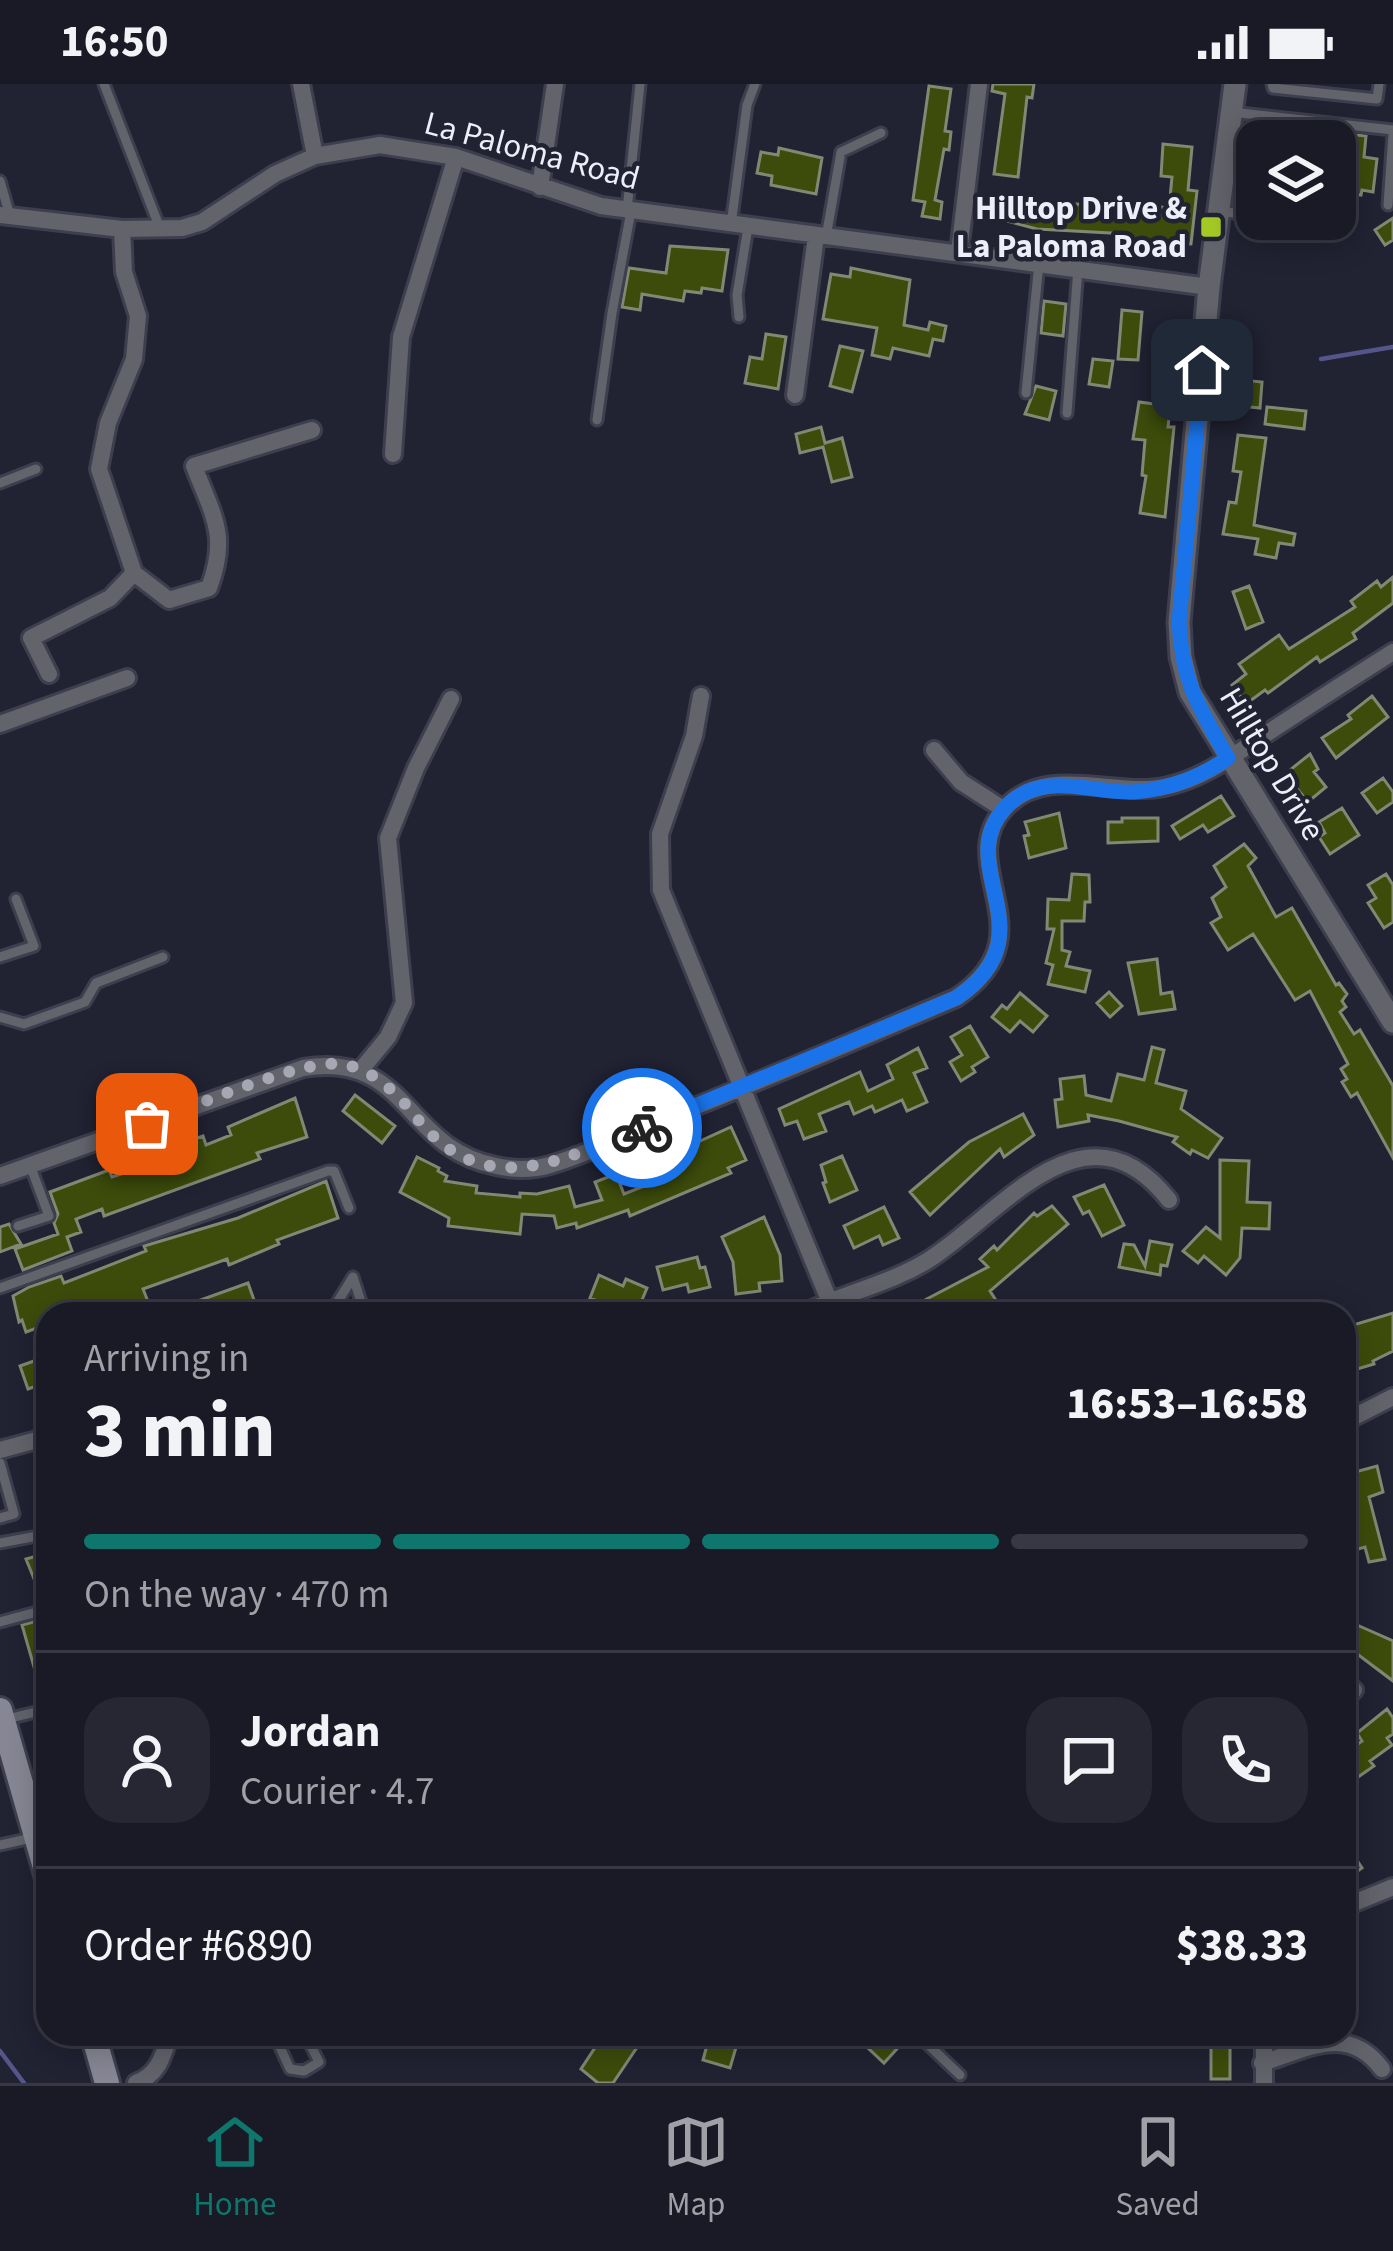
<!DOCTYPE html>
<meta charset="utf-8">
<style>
body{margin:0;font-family:"Source Sans 3",sans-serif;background:#262732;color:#f1f3f6;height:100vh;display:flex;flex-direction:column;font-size:45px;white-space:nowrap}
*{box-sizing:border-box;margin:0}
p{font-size:39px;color:#9fa1a7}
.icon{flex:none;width:66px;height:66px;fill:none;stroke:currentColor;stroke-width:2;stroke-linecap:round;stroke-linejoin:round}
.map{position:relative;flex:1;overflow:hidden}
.sheet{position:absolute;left:36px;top:1218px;width:1320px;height:744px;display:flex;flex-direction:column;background:#191a26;border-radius:36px;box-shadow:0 6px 30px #0003,0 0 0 3px #373843}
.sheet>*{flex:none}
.tools{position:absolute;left:1236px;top:36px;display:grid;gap:24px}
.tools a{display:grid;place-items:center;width:120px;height:120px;border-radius:24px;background:#191a26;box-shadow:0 6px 30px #0003,0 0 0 3px #373843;font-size:60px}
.pin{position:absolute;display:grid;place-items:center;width:102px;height:102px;color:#fff;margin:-51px;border-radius:24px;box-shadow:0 6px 18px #0006}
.courier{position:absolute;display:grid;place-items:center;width:120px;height:120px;margin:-60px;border:9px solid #1a73e8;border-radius:50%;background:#fff;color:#222;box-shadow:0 3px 15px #0007}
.headline em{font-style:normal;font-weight:800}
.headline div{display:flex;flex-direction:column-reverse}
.headline{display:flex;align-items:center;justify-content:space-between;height:204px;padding:0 48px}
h1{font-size:78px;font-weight:800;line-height:90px}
.bar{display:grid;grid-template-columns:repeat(4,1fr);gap:18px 12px;align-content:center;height:144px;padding:0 48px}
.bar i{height:15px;border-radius:9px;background:#373843}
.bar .active{background:#0f766e}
.bar p{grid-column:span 4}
.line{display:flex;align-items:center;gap:30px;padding:0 48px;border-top:3px solid #373843}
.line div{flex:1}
.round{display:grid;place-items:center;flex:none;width:126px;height:126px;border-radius:36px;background:#262732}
.status{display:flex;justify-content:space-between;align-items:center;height:84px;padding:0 60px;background:#191a26;direction:ltr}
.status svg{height:33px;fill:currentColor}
.menu{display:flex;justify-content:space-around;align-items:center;height:168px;border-top:3px solid #373843;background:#191a26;font-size:33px;color:#9fa1a7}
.menu a{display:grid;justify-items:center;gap:6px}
.menu .active{color:#0f766e}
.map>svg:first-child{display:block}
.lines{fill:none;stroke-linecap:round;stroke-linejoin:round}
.stream{stroke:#55558c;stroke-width:4.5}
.building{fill:#3d4c0b;stroke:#818874;stroke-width:3}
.service-casing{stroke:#3e3f4e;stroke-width:15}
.minor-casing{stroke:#3e3f4e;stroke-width:22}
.tertiary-casing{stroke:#3e3f4e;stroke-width:27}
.secondary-casing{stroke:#3e3f4e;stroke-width:30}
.service{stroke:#62636b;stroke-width:9}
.minor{stroke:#62636b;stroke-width:16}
.tertiary{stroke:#62636b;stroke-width:21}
.secondary{stroke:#868694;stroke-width:24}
.done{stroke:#a6a7b3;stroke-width:12;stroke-dasharray:0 21.6}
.route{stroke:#1a73e8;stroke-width:15}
.poi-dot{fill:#a4c824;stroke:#212232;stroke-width:4.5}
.labels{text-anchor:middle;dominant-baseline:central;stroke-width:9;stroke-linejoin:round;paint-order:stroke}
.street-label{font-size:33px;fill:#edeef9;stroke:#212232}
.poi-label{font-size:33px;font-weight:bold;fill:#edeef9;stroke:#212232;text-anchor:end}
</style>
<div class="status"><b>16:50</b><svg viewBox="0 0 49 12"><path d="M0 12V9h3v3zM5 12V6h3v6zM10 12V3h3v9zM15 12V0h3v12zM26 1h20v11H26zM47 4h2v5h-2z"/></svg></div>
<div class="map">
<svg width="1393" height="1999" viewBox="0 0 1393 1999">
<rect width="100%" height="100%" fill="#212232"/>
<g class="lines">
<!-- stream -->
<path class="stream" d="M1321,275l72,-12
M0,1967l24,32"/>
</g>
<!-- building -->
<path class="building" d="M993,0h41l-2,14 -5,-1 -9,80 -24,-3 11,-80 -13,-3z
M929,2l22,3 -6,42 6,1 -2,18 -5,-1 -9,51 7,2 -2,17 -18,-3 3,-14 -12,-2z
M1282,43l84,9 -2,21 13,2 -4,33 -11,-2 -1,5 -26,-3v-51h-55z
M1163,60l29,3 -4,43 9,1 -6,53 -64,-3 1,-7 -91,-5 -34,-9 5,-22 46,11 1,-7 94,9 1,-5 19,2 3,-31 -11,-1z
M779,64l43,10 -6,36 -45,-9 1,-9 -15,-3 4,-21 17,3z
M1393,134v22l-8,5 -10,-15z
M670,162l58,4 -6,41 -20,-3 -1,5 -16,-2 -2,10 -41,-7 -2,16 -18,-3 7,-39 37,5z
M851,184l59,12 -6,45 24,5 2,-8 16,4 -3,15 -10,-2 -4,17 -36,-8 -3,11 -18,-4 5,-27 -54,-9 8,-45 19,3z
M1044,217l22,3 -3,32 -22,-3z
M1122,226l20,2 -4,48 -20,-1z
M766,250l20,3 -8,52 -33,-6 5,-26 12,2z
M840,262l23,5 -11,41 -22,-6z
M1093,275l20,2 -4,26 -20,-3z
M1242,296l20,2 -2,26 -20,-2z
M1157,299l16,2 -5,42h6l-9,90 -25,-4 6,-37 -4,-1 3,-35 -12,-1 6,-37 16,2z
M1036,302l20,5 -7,29 -24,-6z
M1267,323l39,4 -2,18 -39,-5z
M821,343l4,16 17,-5 10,39 -20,5 -9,-35 -23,6 -4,-19z
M1238,351l28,3 -12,87 41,9 -2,11 -14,-2 -3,15 -21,-4 3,-15 -35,-5 6,-32 7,1 5,-31 -8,-1z
M1393,493v26l-40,30 3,6 -36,23 -3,-5 -49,36 -3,-3 -19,14 -14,-19 14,-11 -7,-10 40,-29 10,14 66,-42 -4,-6 26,-20 4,6z
M1249,502l14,36 -17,7 -13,-37z
M1372,612l16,21 -52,41 -14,-20 29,-19 -3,-4z
M1310,670l8,15 -4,3 12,15 -18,15 -23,-28z
M1383,694l10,14v10l-16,11 -15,-20z
M1221,712l13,20 -26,16 -5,-7 -23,14 -8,-13z
M1342,724l17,27 -29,19 -11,-17 6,-4 -6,-11z
M1059,729l7,35 -37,10 -5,-22 5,-1 -4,-13z
M1122,734h36v23l-50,2v-21h14z
M1244,760l12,14 -8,8 28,51 16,-9 44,77 3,-2 8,11 -5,7 4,6 -6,5 14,22 6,-4 33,56v72l-36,-65 -6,4 -9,-15 5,-3 -6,-10 7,-5 -38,-73 -15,9 -42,-66 -25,16 -17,-27 10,-6 -9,-19 14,-11 -12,-21z
M1072,790l17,1 1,27h-5l-1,19h-22v29l8,2 -4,14 24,5 -5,21 -37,-8 5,-19 -7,-2 8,-34h-7l1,-30 21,1z
M1386,790l7,11v37l-9,6 -16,-25 8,-5 -8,-13z
M1157,875l4,35 11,-2 3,17 -36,5 -11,-51z
M1109,908l13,14 -12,11 -13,-14z
M1020,909l27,23 -14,16 -13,-11 -10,11 -18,-15 10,-12 5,4z
M970,942l18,31 -16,10 3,5 -14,9 -11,-19 12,-7 -11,-18z
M1152,963l12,3 -8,33 30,8 -5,18 41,29 -14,20 -16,-8 -2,4 -17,-12 4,-5 -58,-16 -31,-6 1,6 -31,6 -3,-27 7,-1 -2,-20 24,-3 2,19 25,6 7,-27 26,6z
M918,964l9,20 -13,5 13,29 -20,9 -5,-11 -27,12 -3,-6 -18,8 -5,-12 -30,12 7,17 -22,8 -7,-18 -12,4 -6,-16 81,-37 8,19 25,-12 -6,-14z
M355,1011l40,31 -13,17 -39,-32z
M295,1014l12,39 -50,16 3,6 -156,57 -2,-7 -26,10 5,13 -14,5 5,14 -49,19 -8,-21 43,-15 -4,-11 4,-9 -8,-22 59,-22 3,7 38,-12 -3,-9 56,-20 3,9 25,-10 -3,-8z
M1023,1030l11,21 -30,22 -4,-8 -70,66 -20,-23 59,-50z
M731,1043l15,33 -18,8 3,5 -101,43 -2,-6 -51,18 -1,-5 -19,5 -3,-12 -32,-2 -2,20 -72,-8 1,-8 -49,-26 17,-35 22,11 -1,3 9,5 -2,5 32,5 -1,7 44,4v-4l17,1 32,-8 6,21 27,-7 -7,-18 21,-8 8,20 31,-12 -4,-10 6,-2 -3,-8z
M842,1072l15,34 -27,12 -7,-19 3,-1 -5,-17z
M1220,1076l29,1 -2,41 23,1 -1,26 -27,-1 -2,30 -14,17 -22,-19 -6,7 -15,-12 23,-24 14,11z
M326,1097l12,37 -61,22 2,4 -50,21 -2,-6 -84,30 10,25h-105v10l-22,8 -4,-12 -3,2 -6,-26 16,-9 32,-11 3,7 82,-32 -2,-5 94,-28z
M1104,1101l20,40 -22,11 -13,-25 -6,3 -9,-17z
M1052,1122l16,18 -78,67 9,14 -12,7 -6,-11 -21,13h-62l90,-47 -8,-8 14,-13 3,4 37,-37 3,3z
M884,1123l15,31 -16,7 -4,-9 -25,12 -10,-22z
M764,1133l16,38 2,26 -23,2 1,8 -24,3 -3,-32 -11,-25z
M9,1140l12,20 -21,8v-25z
M1150,1157l22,4 -5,21 -6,-1 -1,10 -41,-8 5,-23 10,1 11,21z
M697,1173l3,11 5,-1 5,20 -21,5 -2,-8 -24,6 -6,-23z
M599,1191l24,11 3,-7 21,9 -8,19 -5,-2 -7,9 -37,-16z
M248,1199l11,31h-92v-2z
M1393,1229v38l-20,10 1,3 -30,9v-23l12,-3 -6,-21z
M48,1272v26l-20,7 -8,-23z
M1377,1382l6,26 -14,5 16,62 -16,3 -4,-15 -21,6v-78z
M48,1469v47l-5,1 -17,-42z
M48,1534v53l-12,3 -14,-49z
M1357,1541l36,16v40l-49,-37v-18l11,4z
M1387,1625l6,9v16l-6,4 5,7 -22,16 4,5 -16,11 -14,-23 18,-13 -5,-8z
M1344,1757l18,27 -18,13z
M604,1950h42l-33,49h-15l-17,-14z
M710,1950h30l-10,34 -27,-8z
M853,1950h46l6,6 -21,23z
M1211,1957h19v38h-19z"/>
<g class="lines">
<defs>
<path id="service" d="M104,0l57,147
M1272,0l1,4 104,11 2,-15
M1231,28l162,18
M0,97l10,35
M1388,121l5,-71
M627,126l13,-126
M1218,128l38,2
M731,141l16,-120 8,-21
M826,153l15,-85 40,-19
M739,233l-2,-22 11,-68
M1026,309l13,-130
M1067,329l11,-145
M597,336l15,-107 19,-102
M0,399l36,-14
M0,873l34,-11 -18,-47
M0,933l24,7 61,-22 11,-19 67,-26
M18,1142l31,-10 -19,-51
M0,1204l328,-117h6l15,37
M330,1230l23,-37 12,37
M0,1379l14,51 -14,4
M0,1459l48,-9
M0,1538l48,-13
M7,1635l41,-10
M0,1761l31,-7
M274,1950l16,35 14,2 15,-9 -14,-28
M917,1950l43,41"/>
<path id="minor" d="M301,0l14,72
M540,103l15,-103
M0,131l122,14 60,-1 20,-6 73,-48 40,-18 65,-11 76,12 145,49 608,81
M122,145l2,43 14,44 -4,43 -26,64 -9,46 35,104 35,27 40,-12c20,-53 4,-72 -15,-122l118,-36
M959,168l20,-168
M795,311l21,-159
M393,370l8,-117 55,-180
M49,590l-18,-36 79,-40 24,-25
M701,612l-7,40 -34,98 1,56 168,410
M0,640l127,-46
M934,666l27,32 42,27
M360,987l28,-34 16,-34 -16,-165 28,-70 35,-69
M0,1092l303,-108c106,-17 100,80 193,98 18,4 37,4 54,-1 41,-12 80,-32 119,-48 97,-38 192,-79 287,-119 96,-64 -5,-132 49,-190 40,-44 108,-11 159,-21 40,-8 71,-33 105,-55 41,-27 83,-54 124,-80
M802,1230c41,-21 89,-30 128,-55 73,-47 155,-165 239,-59
M1344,1338l49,-25
M0,1366l48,-13
M1344,1616l10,-10
M1344,1823l49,-20
M1262,1979c46,-14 86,-40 120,6
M136,1999c23,-9 27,-27 34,-49
M1264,1999v-49"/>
<path id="tertiary" d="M1235,0l-26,203 -30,335 2,35 9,35 203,330"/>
<path id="secondary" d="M0,1626l48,168
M93,1950l14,49"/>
</defs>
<!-- service casing -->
<use href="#service" class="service-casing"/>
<!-- minor casing -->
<use href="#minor" class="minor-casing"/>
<!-- tertiary casing -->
<use href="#tertiary" class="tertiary-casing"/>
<!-- secondary casing -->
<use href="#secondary" class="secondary-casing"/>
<!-- service -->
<use href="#service" class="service"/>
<!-- minor -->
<use href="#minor" class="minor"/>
<!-- tertiary -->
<use href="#tertiary" class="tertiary"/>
<!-- secondary -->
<use href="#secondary" class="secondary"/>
</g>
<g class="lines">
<!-- done -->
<path class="done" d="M147,1040c45,-16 152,-65 195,-60 31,5 56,30 74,53 67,86 145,43 226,11"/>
<!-- route -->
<path class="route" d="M642,1044l314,-130c96,-64 -4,-130 48,-189 36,-41 86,-15 130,-17 36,-3 65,-14 94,-34 -29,-51 -46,-75 -49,-136l23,-252"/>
</g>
<!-- markers -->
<rect class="poi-dot" x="1199" y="131" width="24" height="24" rx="6"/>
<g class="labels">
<!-- street labels -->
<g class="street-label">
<text transform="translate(532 67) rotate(15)">La Paloma Road</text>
<text transform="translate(1272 680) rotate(59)">Hilltop Drive</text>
</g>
<!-- poi labels -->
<g class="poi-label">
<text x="1187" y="124">Hilltop Drive &amp;<tspan x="1187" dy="38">La Paloma Road</tspan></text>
</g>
</g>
</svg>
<div class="tools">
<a><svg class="icon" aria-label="layers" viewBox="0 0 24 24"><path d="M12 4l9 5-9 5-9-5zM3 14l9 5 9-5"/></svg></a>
</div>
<div class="pin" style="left:147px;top:1040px;background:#ea580c"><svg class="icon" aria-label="bag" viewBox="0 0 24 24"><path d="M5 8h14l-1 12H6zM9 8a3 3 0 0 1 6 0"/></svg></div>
<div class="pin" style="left:1202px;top:286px;background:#1f2937"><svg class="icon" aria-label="home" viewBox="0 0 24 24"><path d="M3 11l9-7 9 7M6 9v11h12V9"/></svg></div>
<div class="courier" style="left:642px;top:1044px"><svg class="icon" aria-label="bike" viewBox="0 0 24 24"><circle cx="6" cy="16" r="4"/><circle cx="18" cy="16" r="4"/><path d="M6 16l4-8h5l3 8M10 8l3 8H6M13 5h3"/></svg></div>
<section class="sheet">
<div class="headline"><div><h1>3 min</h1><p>Arriving in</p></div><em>16:53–16:58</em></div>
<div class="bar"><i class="active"></i><i class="active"></i><i class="active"></i><i></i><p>On the way · 470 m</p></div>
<div class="line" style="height:216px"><a class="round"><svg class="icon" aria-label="person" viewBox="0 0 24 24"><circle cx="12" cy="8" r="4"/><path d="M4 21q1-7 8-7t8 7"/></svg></a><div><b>Jordan</b><p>Courier · 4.7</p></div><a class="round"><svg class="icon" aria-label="chat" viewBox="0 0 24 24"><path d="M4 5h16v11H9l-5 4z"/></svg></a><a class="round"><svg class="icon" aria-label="phone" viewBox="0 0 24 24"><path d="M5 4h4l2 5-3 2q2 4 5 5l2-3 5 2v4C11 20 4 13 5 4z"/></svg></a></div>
<div class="line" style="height:156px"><div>Order #6890</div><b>$38.33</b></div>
</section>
</div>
<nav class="menu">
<a class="active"><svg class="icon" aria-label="home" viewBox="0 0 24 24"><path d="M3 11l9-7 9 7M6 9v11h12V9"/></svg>Home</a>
<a><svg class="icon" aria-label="map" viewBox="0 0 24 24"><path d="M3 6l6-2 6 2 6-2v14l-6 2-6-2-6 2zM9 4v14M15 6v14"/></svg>Map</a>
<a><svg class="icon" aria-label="saved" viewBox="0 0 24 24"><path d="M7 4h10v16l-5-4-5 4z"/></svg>Saved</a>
</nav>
